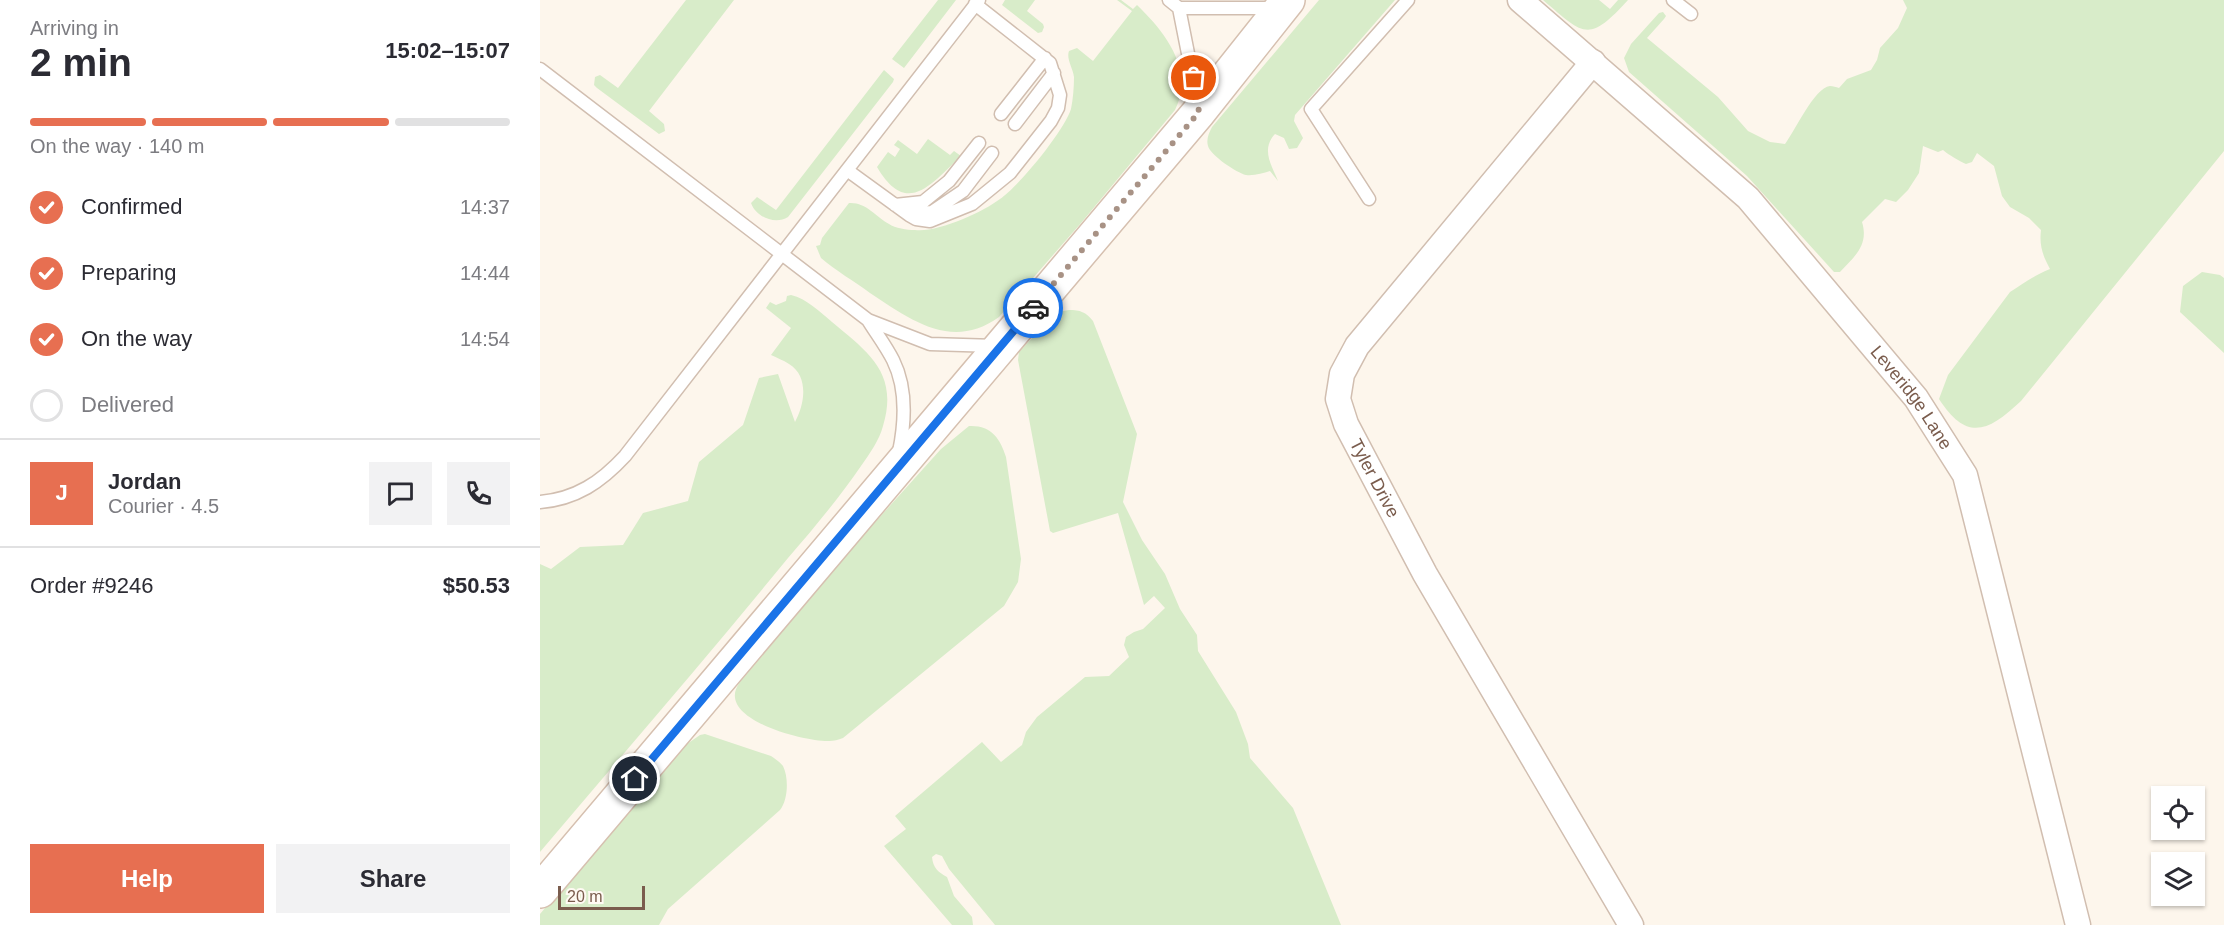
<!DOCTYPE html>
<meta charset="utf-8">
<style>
body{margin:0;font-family:Helvetica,sans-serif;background:#f2f2f3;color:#2b2b33;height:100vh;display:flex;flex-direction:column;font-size:22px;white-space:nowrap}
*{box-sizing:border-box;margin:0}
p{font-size:20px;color:#7c7c81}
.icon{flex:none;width:33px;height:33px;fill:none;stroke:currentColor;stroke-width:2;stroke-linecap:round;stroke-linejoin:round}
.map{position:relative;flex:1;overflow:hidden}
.drawer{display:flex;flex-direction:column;background:#fff;width:540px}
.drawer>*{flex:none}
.controls{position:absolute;left:1611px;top:786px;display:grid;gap:12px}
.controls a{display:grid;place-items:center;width:54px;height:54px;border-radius:0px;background:#fff;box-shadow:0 2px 4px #0004;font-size:30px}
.scale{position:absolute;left:18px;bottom:15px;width:87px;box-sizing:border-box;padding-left:6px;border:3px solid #7a5c4d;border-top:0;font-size:16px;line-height:21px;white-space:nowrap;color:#7a5c4d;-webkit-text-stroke:4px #fffaf3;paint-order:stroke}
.pin{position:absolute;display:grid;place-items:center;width:51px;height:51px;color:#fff;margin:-26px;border:3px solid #fff;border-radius:50%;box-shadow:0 2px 6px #0007}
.courier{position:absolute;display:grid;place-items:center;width:60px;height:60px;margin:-30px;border:4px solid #1a73e8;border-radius:50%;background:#fff;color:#222;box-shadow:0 2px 8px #0007}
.headline em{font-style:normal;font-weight:800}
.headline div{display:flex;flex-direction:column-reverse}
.headline{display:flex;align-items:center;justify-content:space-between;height:102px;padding:0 30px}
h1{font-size:39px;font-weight:800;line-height:45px}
.bar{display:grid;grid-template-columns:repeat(4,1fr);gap:9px 6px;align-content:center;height:72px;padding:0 30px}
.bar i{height:8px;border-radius:4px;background:#e1e1e2}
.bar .selected{background:#e76f51}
.bar p{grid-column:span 4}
.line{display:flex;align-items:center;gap:15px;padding:0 30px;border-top:2px solid #e1e1e2}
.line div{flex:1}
.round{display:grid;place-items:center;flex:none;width:63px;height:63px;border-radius:0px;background:#f2f2f3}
ol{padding:0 30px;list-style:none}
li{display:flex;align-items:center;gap:18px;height:66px}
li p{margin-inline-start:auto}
li .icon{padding:6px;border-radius:50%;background:#e76f51;color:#fff;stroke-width:4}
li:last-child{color:#7c7c81}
li i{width:33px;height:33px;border:3px solid #e1e1e2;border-radius:50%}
.action{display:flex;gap:12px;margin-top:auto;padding:12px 30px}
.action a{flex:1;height:69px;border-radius:0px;background:#e76f51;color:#fff;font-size:24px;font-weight:800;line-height:69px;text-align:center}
.action a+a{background:#f2f2f3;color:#2b2b33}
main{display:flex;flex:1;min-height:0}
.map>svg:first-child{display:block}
.green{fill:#d8ecc9}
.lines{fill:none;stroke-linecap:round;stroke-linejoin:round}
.service-casing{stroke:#d1beb0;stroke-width:15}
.minor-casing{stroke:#d1beb0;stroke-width:27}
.secondary-casing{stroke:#d6c0b0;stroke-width:36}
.service{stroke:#fff;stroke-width:12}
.minor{stroke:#fff;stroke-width:24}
.secondary{stroke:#fff;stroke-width:33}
.done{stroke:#a89285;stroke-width:6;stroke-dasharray:0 10.8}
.route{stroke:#1a73e8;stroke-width:8}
.labels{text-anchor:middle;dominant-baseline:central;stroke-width:4.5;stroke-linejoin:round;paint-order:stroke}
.street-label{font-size:18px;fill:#7a5c4d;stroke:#fffaf3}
</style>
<main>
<section class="drawer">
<div class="headline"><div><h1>2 min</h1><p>Arriving in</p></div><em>15:02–15:07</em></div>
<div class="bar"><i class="selected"></i><i class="selected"></i><i class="selected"></i><i></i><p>On the way · 140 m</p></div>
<ol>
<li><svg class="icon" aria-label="check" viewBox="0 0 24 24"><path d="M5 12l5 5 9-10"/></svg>Confirmed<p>14:37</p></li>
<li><svg class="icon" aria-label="check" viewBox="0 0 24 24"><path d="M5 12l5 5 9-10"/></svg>Preparing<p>14:44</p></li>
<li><svg class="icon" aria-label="check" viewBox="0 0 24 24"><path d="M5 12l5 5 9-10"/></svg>On the way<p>14:54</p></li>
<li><i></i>Delivered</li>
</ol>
<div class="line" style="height:108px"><b class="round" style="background:#e76f51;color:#fff">J</b><div><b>Jordan</b><p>Courier · 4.5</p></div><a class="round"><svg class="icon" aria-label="chat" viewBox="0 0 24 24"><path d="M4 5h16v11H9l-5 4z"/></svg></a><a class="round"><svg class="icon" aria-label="phone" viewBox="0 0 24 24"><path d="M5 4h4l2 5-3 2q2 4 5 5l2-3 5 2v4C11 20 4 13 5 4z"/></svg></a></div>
<div class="line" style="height:78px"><div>Order #9246</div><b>$50.53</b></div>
<div class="action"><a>Help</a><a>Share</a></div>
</section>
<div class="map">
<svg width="1684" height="925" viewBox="0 0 1684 925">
<rect width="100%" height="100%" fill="#fdf6ec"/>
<!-- green -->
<path class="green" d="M146,0h48l-85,111 15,13 1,7 -6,3 -62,-46 -3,-3 1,-8 5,-2 18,13z
M398,0h18l-52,68 -12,-9z
M465,0h30l-8,11 16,13 1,3 -2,5 -4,1 -36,-28z
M577,0h4l12,9 4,-4c28,27 58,65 38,105l-94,113 -82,94c-47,34 -88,3 -129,-24 -16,-12 -34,-22 -49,-35l-5,-12 4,-1 2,-7 27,-35c17,-1 26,13 40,21 6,4 18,6 26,6 22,3 68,-18 85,-31 20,-14 64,-68 71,-90 2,-10 3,-22 3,-32 -1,-9 -8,-18 -5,-26l8,-3 16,13 39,-50z
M779,0h76l-100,115 -1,6 9,17 -6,10 -8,1 -5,-11 -9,-4c-14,15 -4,30 3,47l-8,-10c-7,2 -16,5 -24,4 -9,-2 -36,-20 -38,-29 -2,-7 1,-13 4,-19z
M1003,0h56l11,9 8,-9h10c-40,44 -44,35 -85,0z
M1363,0h321v151l-203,250c-33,31 -54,41 -82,-2l9,-24 62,-83c14,-9 25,-17 40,-23 -7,-13 -11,-23 -9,-39l-12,-12 -19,-11 -8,-11 -8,-30 -17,-13 -5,9 -6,2c-7,-3 -17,-9 -23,-14l-5,2 -15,-6 -4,27 -11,17 -12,12 -11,-3 -23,23c7,23 -7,34 -22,50h-6l-87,-96 -118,-104 -5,-14 7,-14 28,-31 4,-1 3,4 -2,3 -17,19 71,59 30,34 22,11 15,2c10,-13 29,-56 45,-58 3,0 6,1 9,2l8,-9 24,-9 6,-10 3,-12 18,-20 9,-20z
M344,70l10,9 -1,3 -105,135c-13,8 -32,0 -37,-14l6,-6 19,13z
M388,139l22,16 4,-4 7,5c-30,28 -54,62 -84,11l11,-15 7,5 5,-8 -6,-4 4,-5 19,14z
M1662,272l18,3 4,3v75l-44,-41 3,-26z
M251,295c16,4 28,16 41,27 36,30 67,51 51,104 -4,15 -13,27 -22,40 -22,32 -47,62 -73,92 -81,99 -165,196 -248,294v-288l11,5 29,-22 43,-2 20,-32 45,-12 11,-39 44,-37 16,-47 19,-4 17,48c10,-18 14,-46 -6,-58 -6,-4 -12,-6 -18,-9l20,-27 -25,-20 4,-6 6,3 10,-4 1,-5z
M529,310c11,0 17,2 24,11l44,113 -14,68 19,38 23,34 15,35 17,26 1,16 38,61 12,32 2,14 43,50 48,117h-346l-46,-56 -7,-13 -6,-2 -4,3c1,11 6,15 15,20l7,19 18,21 1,8h-21l-68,-79 22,-17 -11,-13 87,-74 19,20 21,-17 4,-13 11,-15 48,-40 24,-1 20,-19 -5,-12 2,-8 8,-5 9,-3 22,-21 -11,-12 -10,9 -26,-92 -65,20 -3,-2 -32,-171 1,-8 32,-34 7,-6z
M429,426c22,-1 31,12 37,31l15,102 -3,23 -14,24 -161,132c-5,2 -9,3 -14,3 -23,1 -117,-22 -89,-59l129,-153 72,-80z
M165,734l66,22c4,3 9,6 12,10 6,12 5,34 -3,44l-112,99 -9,16h-119v-11l144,-168 16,-11z"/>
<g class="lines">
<defs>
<path id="service" d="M629,0l10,8
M1133,0l18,14
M0,69l328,251
M658,104l-19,-96h95
M461,114l44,-56
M475,124l39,-51
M307,170l62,45 7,4 14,2 42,-17 38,-31 41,-52 7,-13 2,-13 -10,-32 -75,-59
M829,199l-58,-90 97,-109
M355,205l28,-3 26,-21 30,-38
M373,214l19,-2 31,-21 29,-38
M359,452c6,-29 8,-64 -6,-92 -7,-14 -17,-27 -25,-40l62,24 66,2
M0,502c36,-3 61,-20 85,-46l354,-456"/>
<g id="minor">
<path id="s1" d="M980,0l228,198 168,200 49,77 113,450"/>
<path id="s2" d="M1053,62l-236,284 -15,28 -4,25 8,25 79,150 206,351"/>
</g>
<path id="secondary" d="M0,891l659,-779 89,-112"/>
</defs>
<!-- service casing -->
<use href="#service" class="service-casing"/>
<!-- minor casing -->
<use href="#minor" class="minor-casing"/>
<!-- secondary casing -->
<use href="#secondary" class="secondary-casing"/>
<!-- service -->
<use href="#service" class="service"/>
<!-- minor -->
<use href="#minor" class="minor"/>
<!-- secondary -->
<use href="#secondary" class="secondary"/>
</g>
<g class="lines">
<!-- done -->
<path class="done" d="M493,308l166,-196 -5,-34"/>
<!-- route -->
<path class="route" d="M95,779l398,-471"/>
</g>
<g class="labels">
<!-- street labels -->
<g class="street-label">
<text stroke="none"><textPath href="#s1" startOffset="560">Leveridge Lane</textPath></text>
<text stroke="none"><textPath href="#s2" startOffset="514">Tyler Drive</textPath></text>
</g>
</g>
</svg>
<div class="controls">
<a><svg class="icon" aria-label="locate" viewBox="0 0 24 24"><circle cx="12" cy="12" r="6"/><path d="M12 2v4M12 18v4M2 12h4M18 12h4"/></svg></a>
<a><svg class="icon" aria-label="layers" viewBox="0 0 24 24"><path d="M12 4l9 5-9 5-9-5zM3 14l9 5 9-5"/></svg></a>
</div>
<div class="scale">20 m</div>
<div class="pin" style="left:654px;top:78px;background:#ea580c"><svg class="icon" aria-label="bag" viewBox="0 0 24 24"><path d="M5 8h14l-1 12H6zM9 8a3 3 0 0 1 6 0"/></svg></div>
<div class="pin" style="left:95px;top:779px;background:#1f2937"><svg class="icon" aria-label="home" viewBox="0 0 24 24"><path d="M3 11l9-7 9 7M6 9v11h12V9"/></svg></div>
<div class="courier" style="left:493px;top:308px"><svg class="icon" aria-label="car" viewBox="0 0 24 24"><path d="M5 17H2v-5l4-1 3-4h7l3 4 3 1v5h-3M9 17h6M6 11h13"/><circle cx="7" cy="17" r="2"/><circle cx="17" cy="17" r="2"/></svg></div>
</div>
</main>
